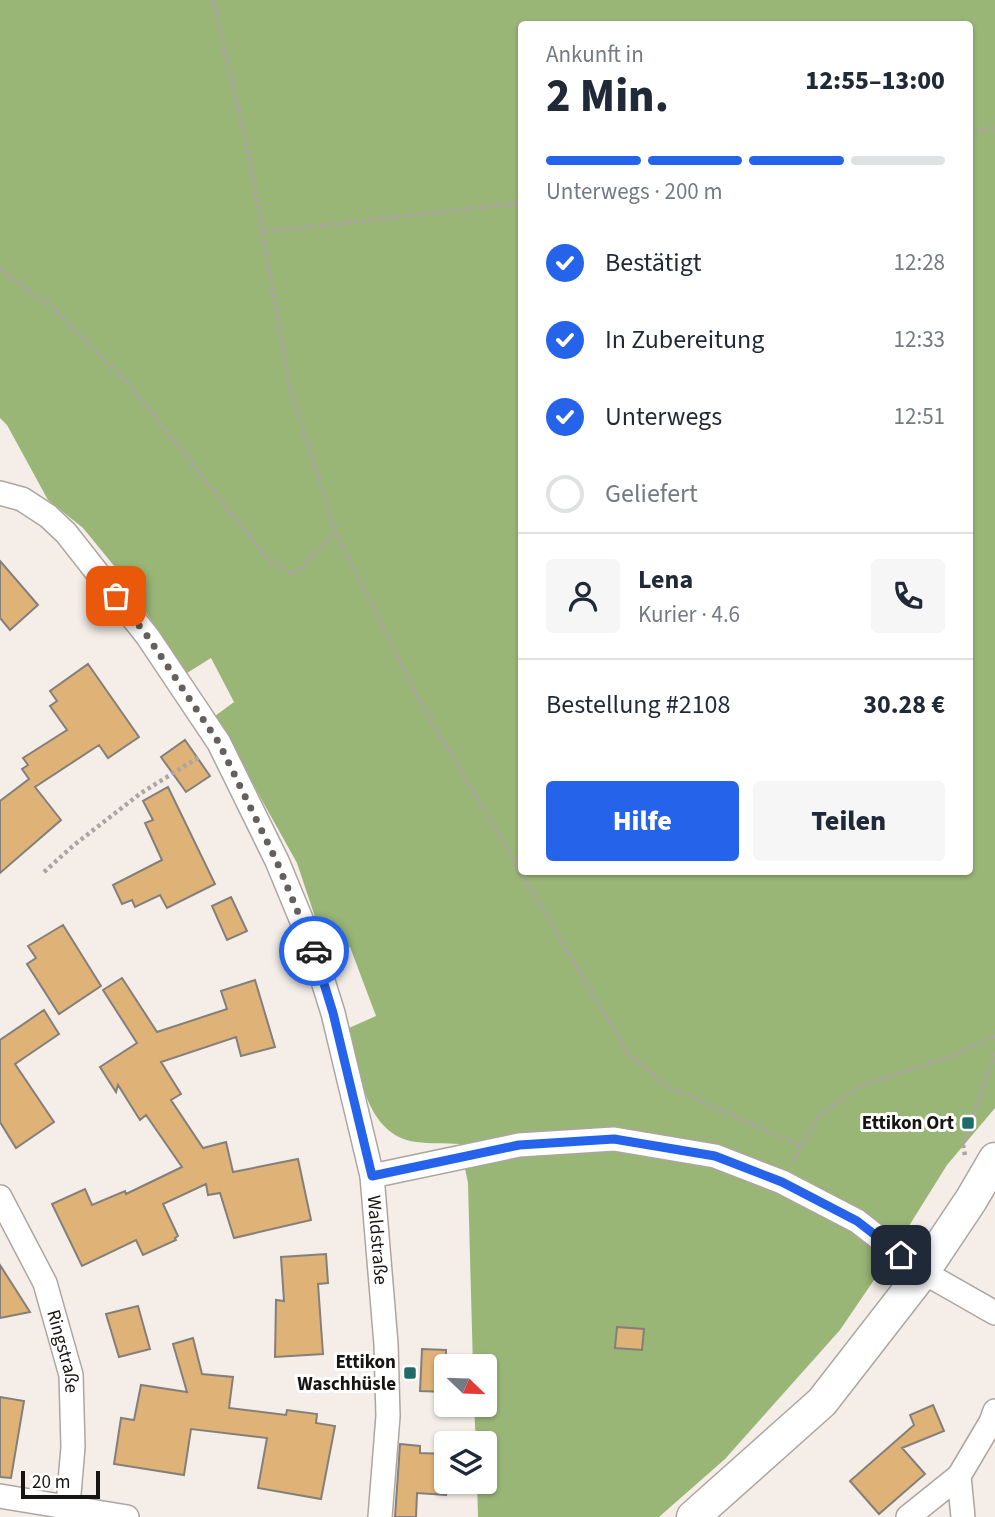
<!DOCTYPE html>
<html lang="de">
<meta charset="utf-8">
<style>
body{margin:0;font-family:"Source Sans 3",sans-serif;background:#f6f6f7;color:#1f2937;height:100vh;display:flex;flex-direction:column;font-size:26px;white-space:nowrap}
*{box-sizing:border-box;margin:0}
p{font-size:23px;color:#747a83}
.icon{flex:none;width:38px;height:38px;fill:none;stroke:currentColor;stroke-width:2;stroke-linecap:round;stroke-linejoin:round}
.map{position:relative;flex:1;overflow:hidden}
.panel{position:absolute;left:518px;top:21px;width:455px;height:854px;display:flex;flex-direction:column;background:#fff;border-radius:7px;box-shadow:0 2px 5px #0004}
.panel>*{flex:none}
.needle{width:46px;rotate:113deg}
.fabs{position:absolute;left:434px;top:1354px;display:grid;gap:14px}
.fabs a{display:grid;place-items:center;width:63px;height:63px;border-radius:7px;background:#fff;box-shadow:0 2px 5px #0004;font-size:35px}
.scale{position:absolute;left:21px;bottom:18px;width:79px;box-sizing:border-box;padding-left:7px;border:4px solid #171412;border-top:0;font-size:19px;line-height:24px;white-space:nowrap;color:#171412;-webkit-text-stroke:5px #fff;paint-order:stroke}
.pin{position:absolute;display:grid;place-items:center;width:60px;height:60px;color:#fff;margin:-30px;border-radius:14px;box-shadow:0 4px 10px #0006}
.courier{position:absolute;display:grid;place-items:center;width:70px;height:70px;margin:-35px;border:5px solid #2563eb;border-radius:50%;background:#fff;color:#222;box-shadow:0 2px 9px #0007}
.head em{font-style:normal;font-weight:800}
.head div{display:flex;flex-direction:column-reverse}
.head{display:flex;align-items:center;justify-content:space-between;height:119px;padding:0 28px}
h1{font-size:46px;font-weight:800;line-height:52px}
.bar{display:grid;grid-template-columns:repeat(4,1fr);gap:10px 7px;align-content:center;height:84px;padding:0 28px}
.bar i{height:9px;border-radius:5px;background:#e0e1e3}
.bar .on{background:#2563eb}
.bar p{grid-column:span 4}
.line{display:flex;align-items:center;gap:18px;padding:0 28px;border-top:2px solid #e0e1e3}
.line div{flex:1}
.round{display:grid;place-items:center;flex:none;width:74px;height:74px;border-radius:7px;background:#f6f6f7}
ol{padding:0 28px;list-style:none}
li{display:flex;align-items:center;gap:21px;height:77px}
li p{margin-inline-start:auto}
li .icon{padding:7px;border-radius:50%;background:#2563eb;color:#fff;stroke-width:4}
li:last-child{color:#747a83}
li i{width:38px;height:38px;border:4px solid #e0e1e3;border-radius:50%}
.primary-button{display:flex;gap:14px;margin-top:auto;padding:14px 28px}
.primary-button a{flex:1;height:80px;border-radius:7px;background:#2563eb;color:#fff;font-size:28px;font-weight:800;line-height:80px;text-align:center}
.primary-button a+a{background:#f6f6f7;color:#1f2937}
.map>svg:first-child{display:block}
.forest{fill:#99b677;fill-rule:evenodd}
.building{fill:#dfb278;stroke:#847f79;stroke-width:2}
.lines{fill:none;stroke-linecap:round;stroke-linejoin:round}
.street-casing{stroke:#ada6a0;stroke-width:26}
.secondary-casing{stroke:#ada6a0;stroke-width:35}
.path{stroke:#aba6a1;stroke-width:4.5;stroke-dasharray:3.5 3.5;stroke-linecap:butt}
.street{stroke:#fff;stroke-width:23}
.secondary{stroke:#fff;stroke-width:32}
.done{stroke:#65605d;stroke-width:7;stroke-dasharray:0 12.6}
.route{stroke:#2563eb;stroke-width:9}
.poi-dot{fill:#1f6b67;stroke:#fff;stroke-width:2.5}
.labels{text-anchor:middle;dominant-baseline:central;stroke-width:6;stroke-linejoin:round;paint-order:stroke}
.poi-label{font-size:19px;font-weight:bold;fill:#171412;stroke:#fff;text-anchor:end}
.street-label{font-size:19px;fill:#171412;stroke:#fff}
</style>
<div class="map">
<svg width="995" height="1517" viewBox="0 0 995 1517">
<rect width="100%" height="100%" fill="#f5eee8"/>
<!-- forest -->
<path class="forest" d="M0,0h995v1108l-48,57 -58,93 -49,72 -115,129 -66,58h-181l-1,-35h8v-38h-9l-2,-39h11v-38h-12l-5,-184 -8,-39c-15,-1 -30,0 -44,-2 -52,-7 -57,-74 -67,-114l27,-12 -26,-69 -22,9 -31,-93 -82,-147 19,-14 -23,-44 -24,15 -72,-106 -32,-39 -35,-28 -41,-75 -7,-7zM522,24h448v848h-448z"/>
<!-- building -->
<path class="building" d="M0,561l38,44 -28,25 -10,-12z
M88,664l51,73 -31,21 -9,-13 -64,42 26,33 -61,53v-72l29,-22 -7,-10 6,-4 -5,-7 44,-28 -17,-24 7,-5 -7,-10z
M185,740l25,36 -24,16 -25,-35z
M168,787l47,97 -48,24 -7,-13 -25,12 -3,-7 -10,4 -9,-19 49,-25 -17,-37 8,-3 -10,-19z
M231,897l16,34 -20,9 -15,-34z
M63,925l38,61 -42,28 -32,-50 9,-6 -8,-12z
M122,978l35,54 70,-23 -6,-18 34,-11 20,67 -34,9 -5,-19 -75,25 20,32 -10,6 32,48 23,-6 7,30 65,-13 13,61 -77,18 -14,-45 -12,2 -2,-11 -43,20 15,32 -3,2 1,2 -33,15 -7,-15 -54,26 -30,-62 33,-15 7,16 33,-14 1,3 56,-27 -36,-52 -6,5 -22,-35 -2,7 -16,-25 37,-24 -34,-53z
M44,1010l15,24 -44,30 39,58 -38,26 -16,-26v-82z
M326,1254l2,29 -10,1 5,70 -48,3 1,-57 8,1 -3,-44z
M0,1265l30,47 -30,6z
M138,1306l12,43 -31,8 -13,-43z
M617,1327l27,2 -2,21 -27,-2z
M193,1338l9,36 31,3 -4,31 57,7 1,-5 30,4 -1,9 19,3 -14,73 -63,-11 9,-50 -76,-9 -7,46 -70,-11 7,-46 13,2 7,-35 46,7 -14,-48z
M422,1349l24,1v42l-26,-1z
M0,1397l24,4 -13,77 -11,-1z
M933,1405l11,26 -42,17 23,26 -46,40 -29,-33 64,-56 -4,-10z
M400,1444l20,2v7l26,1v41l-29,-2 -1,24h-21z"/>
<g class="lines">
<defs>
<g id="street">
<path id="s1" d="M0,493l22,6 26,17 18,17 82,104 71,106 58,118 34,82 22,70 39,163 14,168 2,72 -8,101"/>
<path d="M372,1176l147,-31 95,-6 101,17 67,26 75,39 66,51 72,41"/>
<path id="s2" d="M0,1197l45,86 26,92 2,72 -6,70"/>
<path d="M0,1496l127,21"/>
<path d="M908,1517l51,-41"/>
<path d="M963,1517l-4,-41 32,-54 4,-11"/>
</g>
<path id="secondary" d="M693,1517l129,-115 101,-130 48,-72 24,-41"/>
</defs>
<!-- street casing -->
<use href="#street" class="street-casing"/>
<!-- secondary casing -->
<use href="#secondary" class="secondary-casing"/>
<!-- path -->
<path class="path" d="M213,0l36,155 41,233 46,144 83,168 210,355 40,32 132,59
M970,133l25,-5
M264,232l258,-29
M0,270l53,38 77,78 138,173 26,16 42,-43
M44,872l30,-27 67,-52 60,-37
M965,1155l-2,-10 32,-92
M793,1162l26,-46 39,-29 94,-31 43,-20"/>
<!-- street -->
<use href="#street" class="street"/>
<!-- secondary -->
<use href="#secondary" class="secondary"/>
</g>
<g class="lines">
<!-- done -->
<path class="done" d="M116,596l32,41 71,106 58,119 37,89"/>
<!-- route -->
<path class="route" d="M314,951l19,62 39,163 147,-31 95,-6 101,17 67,26 75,39 44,34"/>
</g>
<!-- markers -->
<g class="poi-dot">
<rect x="961" y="1116" width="14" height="14" rx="3.5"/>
<rect x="403" y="1366" width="14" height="14" rx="3.5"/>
</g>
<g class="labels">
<!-- poi labels -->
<g class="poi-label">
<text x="954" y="1123">Ettikon Ort</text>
<text x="396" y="1362">Ettikon<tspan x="396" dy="22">Waschhüsle</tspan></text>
</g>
<!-- street labels -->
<g class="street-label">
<text stroke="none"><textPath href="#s1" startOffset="864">Waldstraße</textPath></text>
<text stroke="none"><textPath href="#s2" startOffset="168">Ringstraße</textPath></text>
</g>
</g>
</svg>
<div class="fabs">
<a><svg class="needle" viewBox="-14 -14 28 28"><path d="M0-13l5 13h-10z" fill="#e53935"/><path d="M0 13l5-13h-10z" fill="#747a83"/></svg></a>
<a><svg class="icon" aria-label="layers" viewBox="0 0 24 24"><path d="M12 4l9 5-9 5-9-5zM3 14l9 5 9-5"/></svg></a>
</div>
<div class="scale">20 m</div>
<div class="pin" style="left:116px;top:596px;background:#ea580c"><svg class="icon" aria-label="bag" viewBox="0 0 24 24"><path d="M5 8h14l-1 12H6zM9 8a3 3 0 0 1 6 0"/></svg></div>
<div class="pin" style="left:901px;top:1255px;background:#1f2937"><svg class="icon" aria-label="home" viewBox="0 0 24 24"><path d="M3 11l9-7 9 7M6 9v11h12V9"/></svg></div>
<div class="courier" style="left:314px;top:951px"><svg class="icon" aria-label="car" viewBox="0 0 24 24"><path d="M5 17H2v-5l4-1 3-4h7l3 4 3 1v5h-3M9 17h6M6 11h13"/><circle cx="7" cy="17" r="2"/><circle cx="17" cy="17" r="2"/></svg></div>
<section class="panel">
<div class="head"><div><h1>2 Min.</h1><p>Ankunft in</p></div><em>12:55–13:00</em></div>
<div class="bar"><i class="on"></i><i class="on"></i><i class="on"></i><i></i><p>Unterwegs · 200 m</p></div>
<ol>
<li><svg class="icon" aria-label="check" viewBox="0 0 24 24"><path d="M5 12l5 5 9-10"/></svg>Bestätigt<p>12:28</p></li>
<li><svg class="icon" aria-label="check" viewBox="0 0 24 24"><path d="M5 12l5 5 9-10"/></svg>In Zubereitung<p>12:33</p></li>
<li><svg class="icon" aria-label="check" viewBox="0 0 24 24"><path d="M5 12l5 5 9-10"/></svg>Unterwegs<p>12:51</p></li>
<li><i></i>Geliefert</li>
</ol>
<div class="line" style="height:126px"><a class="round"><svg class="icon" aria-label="person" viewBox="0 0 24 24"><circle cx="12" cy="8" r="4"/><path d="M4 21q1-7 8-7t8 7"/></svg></a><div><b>Lena</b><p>Kurier · 4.6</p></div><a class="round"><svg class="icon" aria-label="phone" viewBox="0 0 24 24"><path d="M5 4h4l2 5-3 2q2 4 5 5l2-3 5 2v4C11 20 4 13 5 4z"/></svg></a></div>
<div class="line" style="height:91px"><div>Bestellung #2108</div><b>30.28 €</b></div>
<div class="primary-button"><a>Hilfe</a><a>Teilen</a></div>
</section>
</div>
